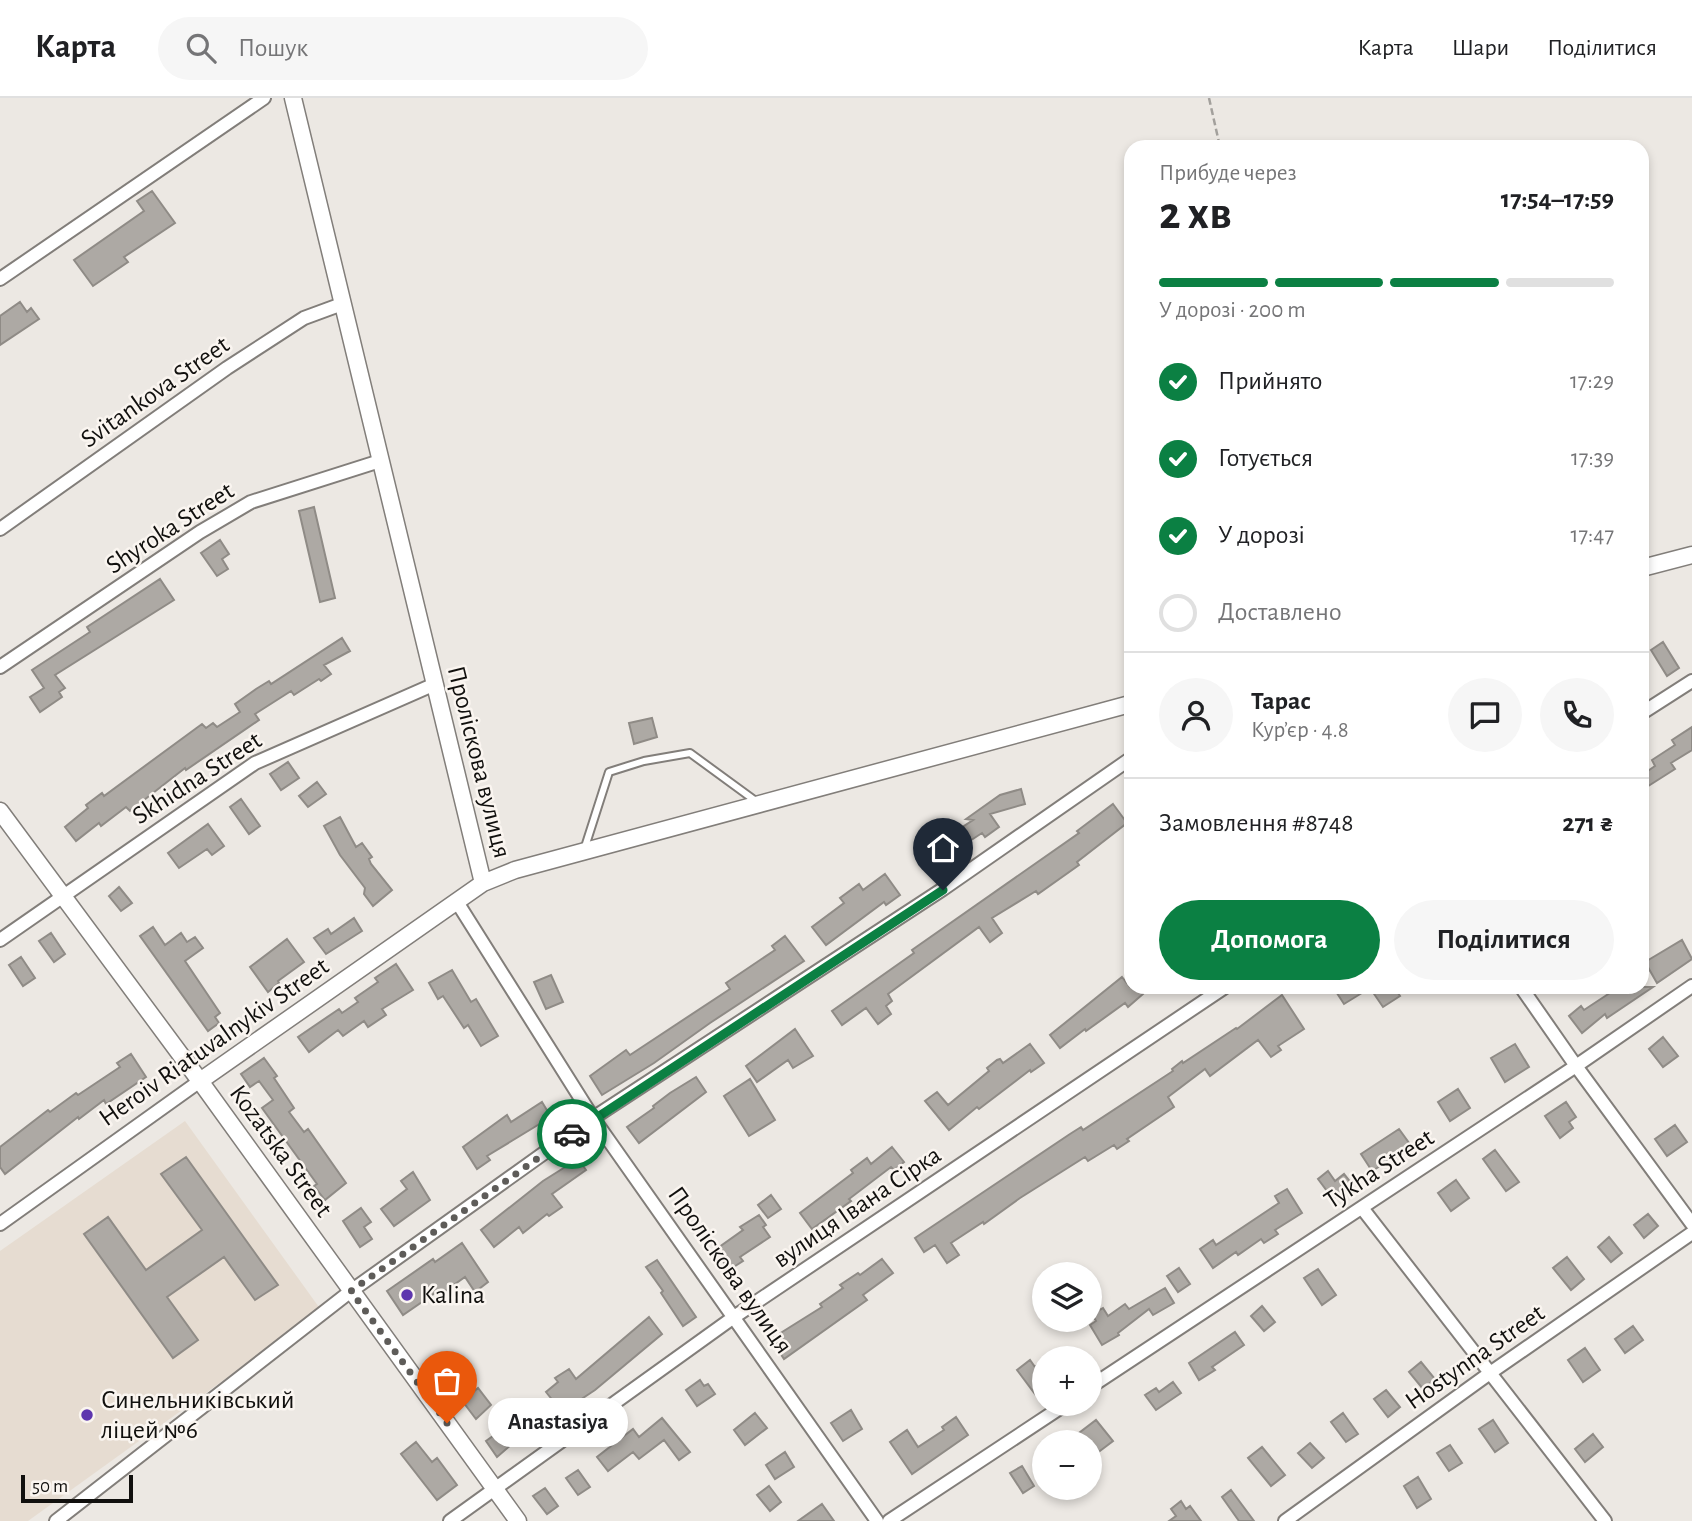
<!DOCTYPE html>
<html lang="uk">
<meta charset="utf-8">
<style>
body{margin:0;font-family:"Alegreya Sans",sans-serif;background:#f6f6f6;color:#202124;height:100vh;display:flex;flex-direction:column;font-size:26px;white-space:nowrap}
*{box-sizing:border-box;margin:0}
p{font-size:23px;color:#757577}
.icon{flex:none;width:38px;height:38px;fill:none;stroke:currentColor;stroke-width:2;stroke-linecap:round;stroke-linejoin:round}
.map{position:relative;flex:1;overflow:hidden}
.drawer{position:absolute;left:1124px;top:42px;width:525px;height:854px;display:flex;flex-direction:column;background:#fff;border-radius:21px;box-shadow:0 4px 10px #0003}
.drawer>*{flex:none}
.controls{position:absolute;left:1032px;top:1164px;display:grid;gap:14px}
.controls a{display:grid;place-items:center;width:70px;height:70px;border-radius:50%;background:#fff;box-shadow:0 4px 10px #0003;font-size:35px}
.scale{position:absolute;left:21px;bottom:18px;width:112px;box-sizing:border-box;padding-left:7px;border:4px solid #11100e;border-top:0;font-size:19px;line-height:24px;white-space:nowrap;color:#11100e;-webkit-text-stroke:5px #faf5f0;paint-order:stroke}
.pin{position:absolute;display:grid;place-items:center;width:60px;height:60px;color:#fff;margin:-72px -30px;border-radius:50% 50% 50% 0;rotate:-45deg;box-shadow:0 0 7px #0007}
.pin .icon{rotate:45deg}
.courier{position:absolute;display:grid;place-items:center;width:70px;height:70px;margin:-35px;border:5px solid #0b8043;border-radius:50%;background:#fff;color:#222;box-shadow:0 2px 9px #0007}
.bubble{position:absolute;height:49px;border-radius:24px;background:#fff;box-shadow:0 4px 10px #0003;font-size:23px;font-weight:600;line-height:49px;text-align:center}
.head em{font-style:normal;font-weight:600}
.head div{display:flex;flex-direction:column-reverse}
.head{display:flex;align-items:center;justify-content:space-between;height:119px;padding:0 35px}
h1{font-size:46px;font-weight:600;line-height:52px}
.bar{display:grid;grid-template-columns:repeat(4,1fr);gap:10px 7px;align-content:center;height:84px;padding:0 35px}
.bar i{height:9px;border-radius:5px;background:#e0e0e0}
.bar .selected{background:#0b8043}
.bar p{grid-column:span 4}
.line{display:flex;align-items:center;gap:18px;padding:0 35px;border-top:2px solid #e0e0e0}
.line div{flex:1}
.round{display:grid;place-items:center;flex:none;width:74px;height:74px;border-radius:37px;background:#f6f6f6}
ol{padding:0 35px;list-style:none}
li{display:flex;align-items:center;gap:21px;height:77px}
li p{margin-inline-start:auto}
li .icon{padding:7px;border-radius:50%;background:#0b8043;color:#fff;stroke-width:4}
li:last-child{color:#757577}
li i{width:38px;height:38px;border:4px solid #e0e0e0;border-radius:50%}
.action{display:flex;gap:14px;margin-top:auto;padding:14px 35px}
.action a{flex:1;height:80px;border-radius:42px;background:#0b8043;color:#fff;font-size:28px;font-weight:600;line-height:80px;text-align:center}
.action a+a{background:#f6f6f6;color:#202124}
header{display:flex;align-items:center;gap:42px;box-sizing:border-box;height:98px;padding:0 35px;background:#fff;border-bottom:2px solid #e0e0e0}
header strong{font-size:33px}
nav{display:flex;gap:38px;margin-inline-start:auto;font-size:24px}
.search{width:490px;height:63px;background:#f6f6f6;display:flex;align-items:center;gap:18px;box-sizing:border-box;padding:0 24px;border-radius:38px;color:#757577;font-size:26px}
.map>svg:first-child{display:block}
.built{fill:#e6dcd1}
.building{fill:#ada9a4;stroke:#8f8b86;stroke-width:2}
.lines{fill:none;stroke-linecap:round;stroke-linejoin:round}
.service-casing{stroke:#827e7a;stroke-width:10}
.minor-casing{stroke:#827e7a;stroke-width:16}
.tertiary-casing{stroke:#827e7a;stroke-width:19}
.path{stroke:#a3a09c;stroke-width:2.5;stroke-dasharray:7 3.5;stroke-linecap:butt}
.service{stroke:#fff;stroke-width:6}
.minor{stroke:#fff;stroke-width:12}
.tertiary{stroke:#fff;stroke-width:16}
.done{stroke:#5e5c59;stroke-width:7;stroke-dasharray:0 12.6}
.route{stroke:#0b8043;stroke-width:9}
.poi-dot{fill:#5e36ae;stroke:#faf5f0;stroke-width:2.5}
.labels{text-anchor:middle;dominant-baseline:central;stroke-width:5;stroke-linejoin:round;paint-order:stroke}
.street-label{font-size:26px;fill:#11100e;stroke:#faf5f0}
.poi-label{font-size:26px;fill:#11100e;stroke:#faf5f0;text-anchor:start}
</style>
<header>
<strong>Карта</strong>
<div class="search"><svg class="icon" aria-label="search" viewBox="0 0 24 24"><circle cx="10" cy="10" r="6"/><path d="M15 15l6 6"/></svg>Пошук</div>
<nav><a>Карта</a><a>Шари</a><a>Поділитися</a></nav>
</header>
<div class="map">
<svg width="1692" height="1423" viewBox="0 0 1692 1423">
<rect width="100%" height="100%" fill="#ece8e3"/>
<!-- built -->
<path class="built" d="M185,1023l136,189 -293,211h-28v-270z"/>
<!-- building -->
<path class="building" d="M152,93l23,32 -51,34 4,5 -35,24 -19,-26 70,-49 -7,-10z
M20,204l7,10 4,-4 8,11 -39,26v-29z
M314,409l21,91 -15,4 -21,-91z
M220,442l9,14 -7,5 6,10 -11,7 -16,-23z
M160,481l14,21 -119,75 10,13 -6,4 3,5 -22,15 -10,-15 14,-9 -12,-18 58,-38 -3,-5z
M342,540l8,13 -26,14 7,9 -10,7 -2,-2 -25,16 -3,-4 -36,23 4,6 -73,50 -1,-2 -55,43 -4,-4 -25,19 -2,-3 -23,18 -11,-14 23,-19 -2,-3 16,-12 2,3 98,-72 4,4 7,-5 4,4 23,-15 -5,-8 21,-15 13,-8 2,3z
M1663,544l16,26 -12,8 -16,-26z
M652,620l5,19 -23,7 -5,-21z
M1692,629v23l-21,13 4,6 -33,21v-15l13,-9 -3,-6 23,-15 -3,-5z
M288,664l11,16 -18,12 -11,-16z
M317,684l9,12 -18,13 -9,-11z
M1021,691l4,15 -35,10 9,13 -14,10 -3,-4 -29,19 -9,-13 29,-19 -7,-1 34,-24z
M241,701l19,27 -11,8 -19,-27z
M1113,706l14,19 -50,39 2,3 -41,29 -2,-3 -44,27 10,15 -12,9 -11,-15 -91,67 4,7 -6,5 5,8 -13,10 -12,-16 -24,17 -10,-14 82,-58 -2,-3 167,-117 -2,-2z
M340,719l16,30 6,-4 10,14 -3,2 2,5 21,26 -19,16 -9,-12 1,-6 -25,-33 -16,-29z
M208,726l16,22 -12,9 -5,-6 -28,19 -11,-15z
M885,776l15,21 -14,10 -2,-3 -58,43 -14,-18 32,-24 -4,-5 19,-14 4,6z
M119,789l13,16 -11,8 -12,-15z
M354,820l8,13 -36,23 -12,-16 14,-9 3,5z
M153,829l12,18 16,-12 6,9 8,-5 8,11 -18,13 35,52 -5,4 4,6 -11,8 -68,-95z
M51,835l14,21 -11,8 -15,-21z
M785,838l19,25 -94,62 -56,40 -52,32 -12,-19 36,-26 4,5 100,-66 -4,-6 49,-33 -3,-4z
M287,841l17,23 -26,19 1,2 -11,9 -18,-25z
M1682,842l10,19 -35,24 -12,-21z
M21,859l14,21 -12,8 -14,-21z
M396,866l17,26 -31,19 4,6 -18,12 -4,-6 -21,15 -5,-6 -29,22 -11,-15 41,-28 3,4 16,-11 -3,-4 23,-16 -3,-4z
M452,872l19,32 5,-3 22,37 -17,10 -13,-21 -4,3 -21,-32 -5,3 -9,-16z
M551,877l12,27 -17,7 -12,-27z
M1122,879l8,10h21l-23,20 -3,-4 -39,28 -1,-2 -25,19 -10,-13z
M1333,889h61l6,9 -17,11 -13,-19 -26,16z
M1619,889h34l-46,31 -2,-4 -23,19 -13,-17 12,-10 3,4z
M1282,897l22,34 -26,17 3,4 -10,7 -13,-17 -48,36 -5,-7 -37,28 6,10 -47,32 2,2 -12,8 -3,-4 -26,16 -3,-4 -65,41 -36,26 -1,-2 -32,21 8,12 -12,8 -12,-18 -11,7 -9,-14 155,-104 11,-7 2,3 90,-59 -1,-2 10,-8 1,2 53,-35 1,1z
M795,931l18,27 -20,12 -5,-8 -31,22 -11,-16z
M1663,939l15,19 -15,11 -14,-18z
M1030,946l14,19 -13,9 -1,-2 -51,39 -2,-2 -28,23 -24,-29 12,-9 11,13 41,-34 -2,-3 10,-8 3,-1 3,4z
M1515,946l14,23 -24,15 -14,-24z
M131,956l15,23 -40,27 -2,-4 -25,19 -1,-2 -73,57 -5,-7v-20l48,-37 2,2 26,-19 2,2 42,-28 -3,-4z
M264,960l13,18 -3,2 20,30 -5,4 15,20 4,-3 38,54 -21,17 -11,-14 3,-2 -55,-76 11,-8 -14,-19 -9,6 -9,-13z
M696,979l10,15 -67,51 -12,-16 27,-19 -1,-2 17,-13z
M750,981l25,41 -26,16 -25,-40z
M1458,991l12,19 -20,13 -12,-19z
M542,1004l9,15 -64,39 3,4 -13,9 -14,-22 44,-32 4,7z
M1566,1004l10,15 -7,5 4,6 -13,10 -15,-22z
M1675,1027l12,17 -20,14 -12,-17z
M1399,1031l13,18 -40,24 -11,-17z
M892,1049l12,15 -10,8 -3,-3 -42,32 2,2 -39,28 -12,-16 53,-40 -2,-3 16,-12 4,6z
M1495,1052l24,32 -13,9 -23,-32z
M186,1059l92,128 -23,15 -31,-43 -57,40 31,43 -25,18 -89,-124 24,-17 38,53 56,-40 -41,-56z
M578,1061l8,11 -34,24 10,13 -13,9 -2,-2 -24,19 -4,-6 -25,20 -13,-17 62,-49z
M1328,1073l7,10 9,-7 8,10 -19,15 -15,-20z
M413,1074l17,28 -36,26 -13,-17 26,-20 -6,-8z
M1456,1082l13,18 -18,13 -13,-18z
M1287,1091l15,24 -27,17 3,4 -14,9 -3,-4 -23,16 -2,-3 -23,16 -13,-19 13,-9 3,5 63,-42 -4,-7z
M771,1097l10,14 -13,9 -10,-13z
M361,1110l10,14 -7,5 8,12 -12,8 -17,-26z
M1648,1116l10,12 -14,12 -10,-13z
M759,1117l7,10 -3,2 7,10 -30,20 3,4 -14,9 -14,-20 28,-20 -3,-3z
M1609,1139l13,16 -11,9 -13,-15z
M462,1145l26,39 -13,10 -10,-15 -24,17 -3,-3 -35,24 -16,-24 46,-32 2,3z
M1567,1159l17,22 -13,11 -18,-22z
M882,1161l11,14 -30,22 4,5 -83,59 -13,-20 51,-32 -2,-3 23,-16 -3,-3 18,-12 2,2z
M657,1162l39,57 -13,9 -22,-33 2,-2 -17,-24z
M1179,1170l11,16 -12,8 -11,-16z
M1318,1171l18,26 -14,10 -18,-27z
M1165,1190l9,15 -21,12 -4,-6 -31,24 1,2 -17,10 -12,-20 6,-4 -4,-7 11,-6 5,8 17,-12 4,5z
M1262,1208l13,16 -11,9 -13,-15z
M649,1219l13,17 -67,56 -33,22 -16,-20 12,-10 -3,-4 14,-9 7,10z
M1633,1228l10,14 -18,13 -10,-14z
M1235,1234l9,13 -32,22 3,3 -16,10 -10,-17z
M1585,1250l15,22 -17,12 -15,-22z
M1045,1261v27l-10,8 -18,-24 13,-10 5,7z
M1421,1264l14,17 -12,10 -14,-17z
M453,1270l18,26 7,-6 13,17 -15,14 -22,-29 -4,2 -10,-15z
M700,1282l4,6 4,-2 7,10 -18,12 -11,-16z
M1173,1284l8,11 -25,17 -11,-15 11,-7 3,4z
M1386,1292l14,17 -12,10 -14,-18z
M531,1305l11,15 -45,39 -11,-16 25,-18 -6,-8 13,-10 4,5z
M851,1312l11,19 -19,12 -12,-18z
M755,1315l12,15 -22,17 -11,-15z
M1343,1315l15,21 -12,8 -15,-20z
M956,1319l12,18 -56,39 -22,-32 17,-12 11,17 26,-17 -2,-3z
M662,1320l28,34 -11,8 -15,-20 -25,19 -6,-7 -25,19 -11,-14 36,-28 6,8z
M1096,1322l17,21 -17,13 -6,-7v-5h-3l-8,-9z
M1493,1322l15,23 -13,9 -16,-23z
M1593,1336l10,13 -18,15 -10,-13z
M416,1344l16,20 5,-4 20,27 -20,15 -36,-46z
M1310,1345l14,15 -12,10 -14,-15z
M1450,1347l12,18 -13,8 -12,-18z
M1262,1349l23,28 -14,11 -23,-28z
M785,1354l9,15 -19,12 -9,-14z
M1022,1368l12,20 -11,7 -13,-20z
M578,1372l12,17 -12,8 -12,-17z
M1418,1379l13,22 -14,9 -13,-22z
M769,1388l12,16 -11,9 -13,-16z
M545,1390l13,18 -11,8 -14,-18z
M1231,1392l23,31h-15l-17,-24z
M1181,1403l5,8 4,-3 11,15h-32l7,-5 -5,-7z
M822,1406l12,17h-36z"/>
<g class="lines">
<defs>
<path id="service" d="M584,752l25,-78 35,-11 46,-8 67,49"/>
<path id="minor" d="M0,181l264,-181
M0,431l227,-161 77,-50 38,-14
M0,569l200,-135 51,-30 129,-41
M1642,615l50,-32
M457,804l136,216 284,403
M0,842l255,-177 180,-79
M1521,889l55,79 116,158
M1362,1110l243,313
M0,1126l200,-143
M1090,1289l486,-321 116,-80
M56,1423l295,-230 242,-173 350,-229 187,-130
M450,1423l284,-204 491,-330
M889,1423l177,-117
M1285,1423l205,-148 202,-140"/>
<path id="tertiary" d="M293,0l190,785
M1642,470l50,-13
M0,713l200,270 318,440
M200,983l283,-198 32,-13 615,-166"/>
</defs>
<!-- service casing -->
<use href="#service" class="service-casing"/>
<!-- minor casing -->
<use href="#minor" class="minor-casing"/>
<!-- tertiary casing -->
<use href="#tertiary" class="tertiary-casing"/>
<!-- path -->
<path class="path" d="M1209,0l11,49"/>
<!-- service -->
<use href="#service" class="service"/>
<!-- minor -->
<use href="#minor" class="minor"/>
<!-- tertiary -->
<use href="#tertiary" class="tertiary"/>
</g>
<g class="lines">
<!-- done -->
<path class="done" d="M447,1325l-96,-132 221,-157"/>
<!-- route -->
<path class="route" d="M572,1036l371,-244"/>
</g>
<!-- markers -->
<g class="poi-dot">
<circle cx="407" cy="1197" r="7"/>
<circle cx="87" cy="1317" r="7"/>
</g>
<g class="labels">
<!-- street labels -->
<g class="street-label">
<text transform="translate(155 294) rotate(-35)">Svitankova Street</text>
<text transform="translate(170 430) rotate(-33)">Shyroka Street</text>
<text transform="translate(479 664) rotate(76)">Проліскова вулиця</text>
<text transform="translate(197 680) rotate(-33)">Skhidna Street</text>
<text transform="translate(214 944) rotate(-35)">Heroiv Riatuvalnykiv Street</text>
<text transform="translate(281 1053) rotate(54)">Kozatska Street</text>
<text transform="translate(1379 1071) rotate(-33)">Tykha Street</text>
<text transform="translate(857 1109) rotate(-34)">вулиця Івана Сірка</text>
<text transform="translate(730 1172) rotate(55)">Проліскова вулиця</text>
<text transform="translate(1475 1259) rotate(-35)">Hostynna Street</text>
</g>
<!-- poi labels -->
<g class="poi-label">
<text x="421" y="1197">Kalina</text>
<text x="101" y="1302">Синельниківський<tspan x="101" dy="30">ліцей №6</tspan></text>
</g>
</g>
</svg>
<div class="controls">
<a><svg class="icon" aria-label="layers" viewBox="0 0 24 24"><path d="M12 4l9 5-9 5-9-5zM3 14l9 5 9-5"/></svg></a>
<a>+</a>
<a>−</a>
</div>
<div class="scale">50 m</div>
<div class="pin" style="left:447px;top:1325px;background:#ea580c"><svg class="icon" aria-label="bag" viewBox="0 0 24 24"><path d="M5 8h14l-1 12H6zM9 8a3 3 0 0 1 6 0"/></svg></div>
<div class="pin" style="left:943px;top:792px;background:#1f2937"><svg class="icon" aria-label="home" viewBox="0 0 24 24"><path d="M3 11l9-7 9 7M6 9v11h12V9"/></svg></div>
<div class="courier" style="left:572px;top:1036px"><svg class="icon" aria-label="car" viewBox="0 0 24 24"><path d="M5 17H2v-5l4-1 3-4h7l3 4 3 1v5h-3M9 17h6M6 11h13"/><circle cx="7" cy="17" r="2"/><circle cx="17" cy="17" r="2"/></svg></div>
<div class="bubble" style="left:488px;top:1300px;width:140px">Anastasiya</div>
<section class="drawer">
<div class="head"><div><h1>2 хв</h1><p>Прибуде через</p></div><em>17:54–17:59</em></div>
<div class="bar"><i class="selected"></i><i class="selected"></i><i class="selected"></i><i></i><p>У дорозі · 200 m</p></div>
<ol>
<li><svg class="icon" aria-label="check" viewBox="0 0 24 24"><path d="M5 12l5 5 9-10"/></svg>Прийнято<p>17:29</p></li>
<li><svg class="icon" aria-label="check" viewBox="0 0 24 24"><path d="M5 12l5 5 9-10"/></svg>Готується<p>17:39</p></li>
<li><svg class="icon" aria-label="check" viewBox="0 0 24 24"><path d="M5 12l5 5 9-10"/></svg>У дорозі<p>17:47</p></li>
<li><i></i>Доставлено</li>
</ol>
<div class="line" style="height:126px"><a class="round"><svg class="icon" aria-label="person" viewBox="0 0 24 24"><circle cx="12" cy="8" r="4"/><path d="M4 21q1-7 8-7t8 7"/></svg></a><div><b>Тарас</b><p>Кур’єр · 4.8</p></div><a class="round"><svg class="icon" aria-label="chat" viewBox="0 0 24 24"><path d="M4 5h16v11H9l-5 4z"/></svg></a><a class="round"><svg class="icon" aria-label="phone" viewBox="0 0 24 24"><path d="M5 4h4l2 5-3 2q2 4 5 5l2-3 5 2v4C11 20 4 13 5 4z"/></svg></a></div>
<div class="line" style="height:91px"><div>Замовлення #8748</div><b>271 ₴</b></div>
<div class="action"><a>Допомога</a><a>Поділитися</a></div>
</section>
</div>
